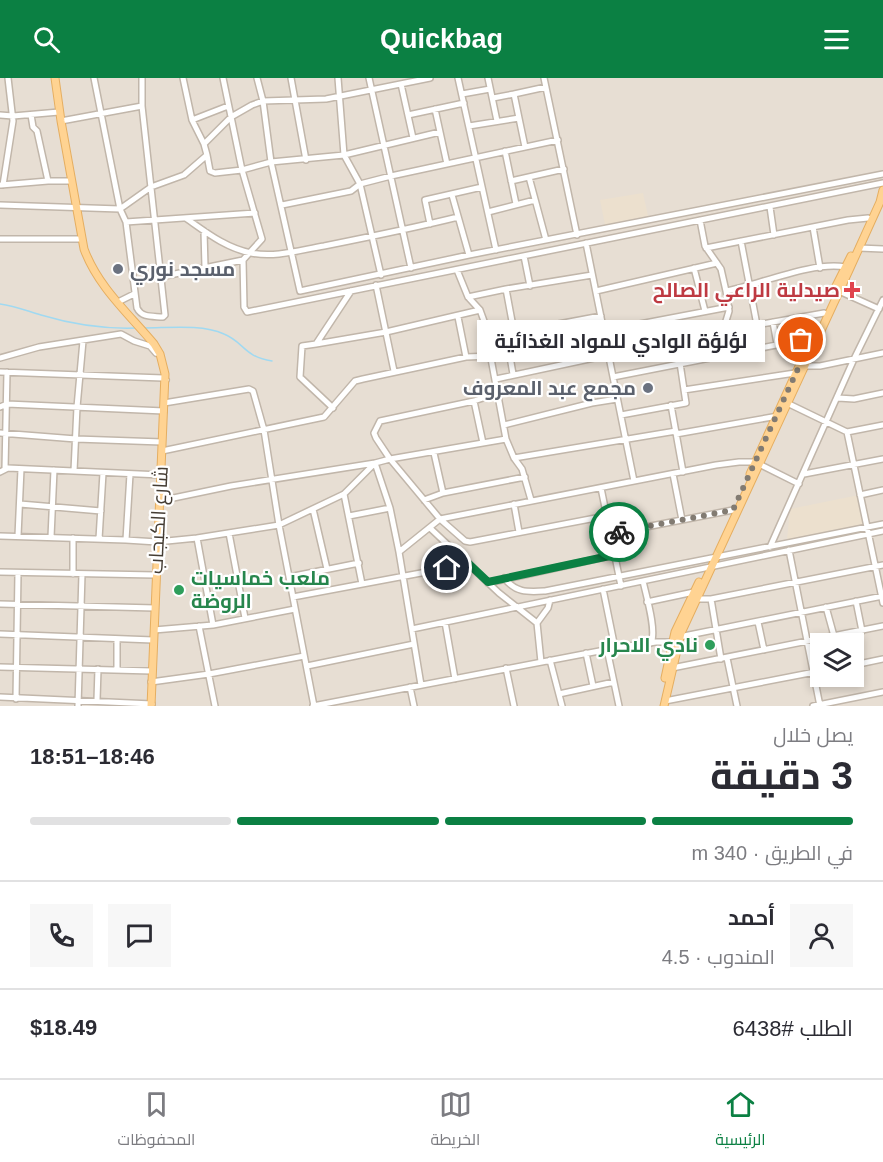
<!DOCTYPE html>
<html lang="ar">
<meta charset="utf-8">
<style>
body{margin:0;font-family:Helvetica,Cairo,sans-serif;background:#f7f7f7;color:#2b2b33;direction:rtl;height:100vh;display:flex;flex-direction:column;font-size:22px;white-space:nowrap}
*{box-sizing:border-box;margin:0}
p{font-size:20px;color:#7c7c81}
.icon{flex:none;width:33px;height:33px;fill:none;stroke:currentColor;stroke-width:2;stroke-linecap:round;stroke-linejoin:round}
.map{position:relative;height:628px;overflow:hidden;direction:ltr}
.drawer{display:flex;flex-direction:column;background:#fff;flex:1}
.drawer>*{flex:none}
.buttons{position:absolute;left:810px;top:555px;display:grid;gap:12px}
.buttons a{display:grid;place-items:center;width:54px;height:54px;border-radius:0px;background:#fff;box-shadow:0 3px 9px #0003;font-size:30px}
.pin{position:absolute;display:grid;place-items:center;width:51px;height:51px;color:#fff;margin:-26px;border:3px solid #fff;border-radius:50%;box-shadow:0 2px 6px #0007}
.courier{position:absolute;display:grid;place-items:center;width:60px;height:60px;margin:-30px;border:4px solid #0b8043;border-radius:50%;background:#fff;color:#222;box-shadow:0 2px 8px #0007}
.bubble{position:absolute;height:42px;border-radius:0px;background:#fff;box-shadow:0 3px 9px #0003;font-size:20px;font-weight:700;line-height:42px;text-align:center;direction:rtl}
.head em{font-style:normal;font-weight:700}
.head div{display:flex;flex-direction:column-reverse}
.head{display:flex;align-items:center;justify-content:space-between;height:102px;padding:0 30px}
h1{font-size:39px;font-weight:700;line-height:45px}
.bar{display:grid;grid-template-columns:repeat(4,1fr);gap:9px 6px;align-content:center;height:72px;padding:0 30px}
.bar i{height:8px;border-radius:4px;background:#e1e1e2}
.bar .selected{background:#0b8043}
.bar p{grid-column:span 4}
.line{display:flex;align-items:center;gap:15px;padding:0 30px;border-top:2px solid #e1e1e2}
.line div{flex:1}
.round{display:grid;place-items:center;flex:none;width:63px;height:63px;border-radius:0px;background:#f7f7f7}
header{display:flex;justify-content:space-between;align-items:center;height:78px;padding:0 30px;background:#0b8043;color:#fff;font-size:27px;font-weight:700}
.menu{display:flex;justify-content:space-around;align-items:center;height:84px;border-top:2px solid #e1e1e2;background:#fff;font-size:16px;color:#7c7c81}
.menu a{display:grid;justify-items:center;gap:3px}
.menu .selected{color:#0b8043}
.map>svg:first-child{display:block}
.residential{fill:#e7ded3;fill-rule:evenodd}
.education{fill:#ece0ce}
.lines{fill:none;stroke-linecap:round;stroke-linejoin:round}
.stream{stroke:#a0d9f1;stroke-width:1.5}
.minor-casing{stroke:#c1b6aa;stroke-width:8}
.major-casing{stroke:#e5ae61;stroke-width:9}
.minor{stroke:#fff;stroke-width:5}
.major{stroke:#ffd392;stroke-width:7}
.done{stroke:#827b72;stroke-width:6;stroke-dasharray:0 10.8}
.route{stroke:#0b8043;stroke-width:8}
.worship-dot{fill:#6b7280;stroke:#fff;stroke-width:2}
.health-dot{fill:#e0444e;stroke:#fff;stroke-width:2}
.leisure-dot{fill:#2e9e5b;stroke:#fff;stroke-width:2}
.labels{text-anchor:middle;dominant-baseline:central;stroke-width:4.5;stroke-linejoin:round;paint-order:stroke}
.worship-label{font-size:20px;font-weight:bold;fill:#5b616d;stroke:#fff;text-anchor:start}
.health-label{font-size:20px;font-weight:bold;fill:#be3a42;stroke:#fff;text-anchor:end}
.street-label{font-size:20px;fill:#453d34;stroke:#fff}
.leisure-label{font-size:20px;font-weight:bold;fill:#27864d;stroke:#fff;text-anchor:start}
</style>
<header><svg class="icon" aria-label="menu" viewBox="0 0 24 24"><path d="M4 6h16M4 12h16M4 18h16"/></svg>Quickbag<svg class="icon" aria-label="search" viewBox="0 0 24 24"><circle cx="10" cy="10" r="6"/><path d="M15 15l6 6"/></svg></header>
<div class="map">
<svg width="883" height="628" viewBox="0 0 883 628">
<rect width="100%" height="100%" fill="#f3ede5"/>
<!-- residential -->
<path class="residential" d="M0,0h883v628h-883zM820,566h34v32h-34z"/>
<!-- education -->
<path class="education" d="M643,115l5,23 -43,9 -5,-25z
M859,417l8,37 -81,18 4,-41z"/>
<g class="lines">
<!-- stream -->
<path class="stream" d="M0,226c15,2 27,7 41,11 30,9 64,14 95,13
M144,250c25,0 57,-4 80,6 20,8 20,23 48,27"/>
<defs>
<path id="minor" d="M94,0l26,131 6,13 11,86c5,10 15,8 26,9l2,-2 -23,-209v-28
M183,0l9,42 12,24
M257,0l6,23 8,61 29,129 169,-36 414,-81
M291,0l15,82
M338,0l6,77 16,29 21,91
M369,0l42,190
M458,0l38,172
M488,0l9,43
M544,0l33,157
M401,6l12,54
M462,16l28,-5
M514,16l32,-7
M493,20l21,-4 11,53
M435,31l12,55
M0,37l13,1 46,-4
M31,37l2,12 4,4 11,50
M408,37l56,-12
M192,42l36,-14
M61,43l81,-15
M469,48l50,-8
M505,73l11,53
M207,77l3,16 5,2 27,-3 29,-8 73,-7 96,-23
M529,99l17,63
M511,103l53,-12
M1,107l47,-4h23
M3,107l10,-64 -5,-43
M452,117l17,60
M0,127l120,4 31,-22 33,-12 23,-20 -3,-11 27,-27 21,-12 11,-4 63,-2 104,-21
M282,127l69,-14 9,-7 31,-8 167,-36
M770,129l4,28
M488,134l47,-12
M187,141c20,14 39,29 64,34 24,5 49,-3 73,-7 45,-9 90,-18 134,-29
M700,142l5,26 16,23 5,22 3,20 -7,23 4,21
M126,144l129,-9
M430,146l-5,-24 57,-13
M813,149l7,41
M204,153l1,36
M0,161h82
M741,163l16,84
M586,165l48,238
M706,170l142,-28 20,-2
M859,170l24,1
M524,178l6,30
M243,182l1,47 3,5 636,-129
M694,190l11,43
M457,192l11,27 12,13 4,11 22,118 8,19 8,11 9,31
M160,199l83,-17 19,-21 -20,-69 -19,-92
M376,207l18,86
M506,211l8,43
M596,213l121,-28
M726,213c32,-6 87,-30 119,-24
M839,213l40,18
M468,219l38,-8 86,-14
M118,224l16,-8
M458,239l8,40
M773,244l4,22
M603,253l126,-24
M722,253l102,-18
M506,256l7,40
M489,259l112,-21
M316,266l70,-12 94,-22
M0,280l39,-11 82,-13 13,7 16,5 6,7
M804,288h16l63,-13
M0,294l163,6 3,2
M613,299l199,-39
M496,301l112,-24
M684,312l111,-17
M838,320l16,1 29,-6
M474,323l9,42
M164,325l85,-14 4,2 11,39 15,95 35,181
M787,325l60,29
M671,327l12,67
M0,329l7,-3 157,7
M333,330l-33,-31 2,-31 14,-2 35,-53
M621,337l65,-12 -6,-40
M504,347l88,-22 25,-4
M883,347l-36,7 36,171
M0,355l76,6 86,3
M676,356l102,-18
M162,373l162,-34 31,-36 8,-2 103,-22 26,-1
M434,375l9,40
M514,380l162,-27
M390,381l50,60 25,22 5,1 136,-26
M390,381l116,-20
M759,386l40,20
M5,391l2,-97
M74,393l3,-64 6,-66
M0,394l8,-4 153,7
M673,396l9,46
M804,396l79,-15
M601,410l20,98
M344,416l18,90
M860,417l23,-5
M424,422l19,-7 82,-16
M159,423l72,-15 144,-23 15,45 9,44
M20,426l81,7
M514,426l5,28
M313,431l14,60
M349,438l41,-8
M430,450l69,65 38,30
M229,455l16,85
M610,456l123,-24
M0,458l126,4 31,2 40,-4 82,-13 65,-31 31,-31 15,-4 -14,-21 -2,-5 6,-12 94,-20 24,-8
M18,458l3,-67
M51,459l3,-67
M73,460v36
M197,460l16,87
M99,461l4,-66
M126,462l4,-66
M770,469l84,-188 29,-59
M789,472l31,156
M0,494l155,3
M289,499l70,-14
M504,500c12,15 23,14 41,13l338,-67
M643,503c3,14 14,50 8,62
M488,505l126,-28
M603,511l12,59
M293,519l176,-33
M696,521h15l172,-34
M711,521l10,60
M856,523l6,30
M647,524l47,-10
M0,526l155,4
M826,529l8,29
M445,544l10,57
M758,544l6,28
M199,548l16,80
M412,551l471,-98
M154,552l59,-5 82,-16
M0,556l153,6
M679,559l204,-41
M607,571l12,57
M586,575l7,33
M727,580l10,48
M550,582l12,46
M541,584l-4,-39 11,-15 2,-8
M854,587l29,-6
M307,588l107,-22
M0,589l152,4
M506,590l8,38
M672,590l211,-42
M117,592v-31
M151,604l58,-8 95,-18
M421,607l-22,-133 41,-33 276,-54 23,-3h15
M410,609l4,19
M559,616l55,-12
M0,619l152,7
M16,621l2,-126
M97,622l1,-31
M665,623l155,-30
M78,628l4,-132
M313,628l302,-58 41,-6h16
M813,628l70,-14"/>
<path id="major" d="M55,0l6,43 23,128c14,38 45,65 70,95l6,10 5,20 -14,332
M836,208l15,-30
M750,396l66,-145
M665,600l10,-46 24,-50
M664,628l17,-73 169,-365 30,-66 3,-12"/>
</defs>
<!-- minor casing -->
<use href="#minor" class="minor-casing"/>
<!-- major casing -->
<use href="#major" class="major-casing"/>
<!-- minor -->
<use href="#minor" class="minor"/>
<!-- major -->
<use href="#major" class="major"/>
</g>
<g class="lines">
<!-- done -->
<path class="done" d="M619,454l114,-22 79,-172 -11,2"/>
<!-- route -->
<path class="route" d="M447,490l22,-4 19,18 126,-27 -4,-21 9,-2"/>
</g>
<!-- markers -->
<g class="worship-dot">
<circle cx="118" cy="191" r="6"/>
<circle cx="648" cy="310" r="6"/>
</g>
<path class="health-dot" d="M849 203h6v6h6v6h-6v6h-6v-6h-6v-6h6z"/>
<g class="leisure-dot">
<circle cx="179" cy="512" r="6"/>
<circle cx="710" cy="567" r="6"/>
</g>
<g class="labels">
<!-- worship labels -->
<g class="worship-label">
<text x="130" y="191">مسجد نوري</text>
<text x="636" y="310" text-anchor="end">مجمع عبد المعروف</text>
</g>
<!-- health labels -->
<g class="health-label">
<text x="840" y="212">صيدلية الراعي الصالح</text>
</g>
<!-- street labels -->
<g class="street-label">
<text transform="translate(158 442) rotate(-87)">شارع الكبجاب</text>
</g>
<!-- leisure labels -->
<g class="leisure-label">
<text x="191" y="500">ملعب خماسيات<tspan x="191" dy="23">الروضة</tspan></text>
<text x="698" y="567" text-anchor="end">نادي الاحرار</text>
</g>
</g>
</svg>
<div class="buttons">
<a><svg class="icon" aria-label="layers" viewBox="0 0 24 24"><path d="M12 4l9 5-9 5-9-5zM3 14l9 5 9-5"/></svg></a>
</div>
<div class="pin" style="left:801px;top:262px;background:#ea580c"><svg class="icon" aria-label="bag" viewBox="0 0 24 24"><path d="M5 8h14l-1 12H6zM9 8a3 3 0 0 1 6 0"/></svg></div>
<div class="pin" style="left:447px;top:490px;background:#1f2937"><svg class="icon" aria-label="home" viewBox="0 0 24 24"><path d="M3 11l9-7 9 7M6 9v11h12V9"/></svg></div>
<div class="courier" style="left:619px;top:454px"><svg class="icon" aria-label="bike" viewBox="0 0 24 24"><circle cx="6" cy="16" r="4"/><circle cx="18" cy="16" r="4"/><path d="M6 16l4-8h5l3 8M10 8l3 8H6M13 5h3"/></svg></div>
<div class="bubble" style="left:477px;top:242px;width:288px">لؤلؤة الوادي للمواد الغذائية</div>
</div>
<section class="drawer">
<div class="head"><div><h1>3 دقيقة</h1><p>يصل خلال</p></div><em>18:46–18:51</em></div>
<div class="bar"><i class="selected"></i><i class="selected"></i><i class="selected"></i><i></i><p>في الطريق · 340 m</p></div>
<div class="line" style="height:108px"><a class="round"><svg class="icon" aria-label="person" viewBox="0 0 24 24"><circle cx="12" cy="8" r="4"/><path d="M4 21q1-7 8-7t8 7"/></svg></a><div><b>أحمد</b><p>المندوب · 4.5</p></div><a class="round"><svg class="icon" aria-label="chat" viewBox="0 0 24 24"><path d="M4 5h16v11H9l-5 4z"/></svg></a><a class="round"><svg class="icon" aria-label="phone" viewBox="0 0 24 24"><path d="M5 4h4l2 5-3 2q2 4 5 5l2-3 5 2v4C11 20 4 13 5 4z"/></svg></a></div>
<div class="line" style="height:78px"><div>الطلب #6438</div><b>$18.49</b></div>
</section>
<nav class="menu">
<a class="selected"><svg class="icon" aria-label="home" viewBox="0 0 24 24"><path d="M3 11l9-7 9 7M6 9v11h12V9"/></svg>الرئيسية</a>
<a><svg class="icon" aria-label="map" viewBox="0 0 24 24"><path d="M3 6l6-2 6 2 6-2v14l-6 2-6-2-6 2zM9 4v14M15 6v14"/></svg>الخريطة</a>
<a><svg class="icon" aria-label="saved" viewBox="0 0 24 24"><path d="M7 4h10v16l-5-4-5 4z"/></svg>المحفوظات</a>
</nav>
